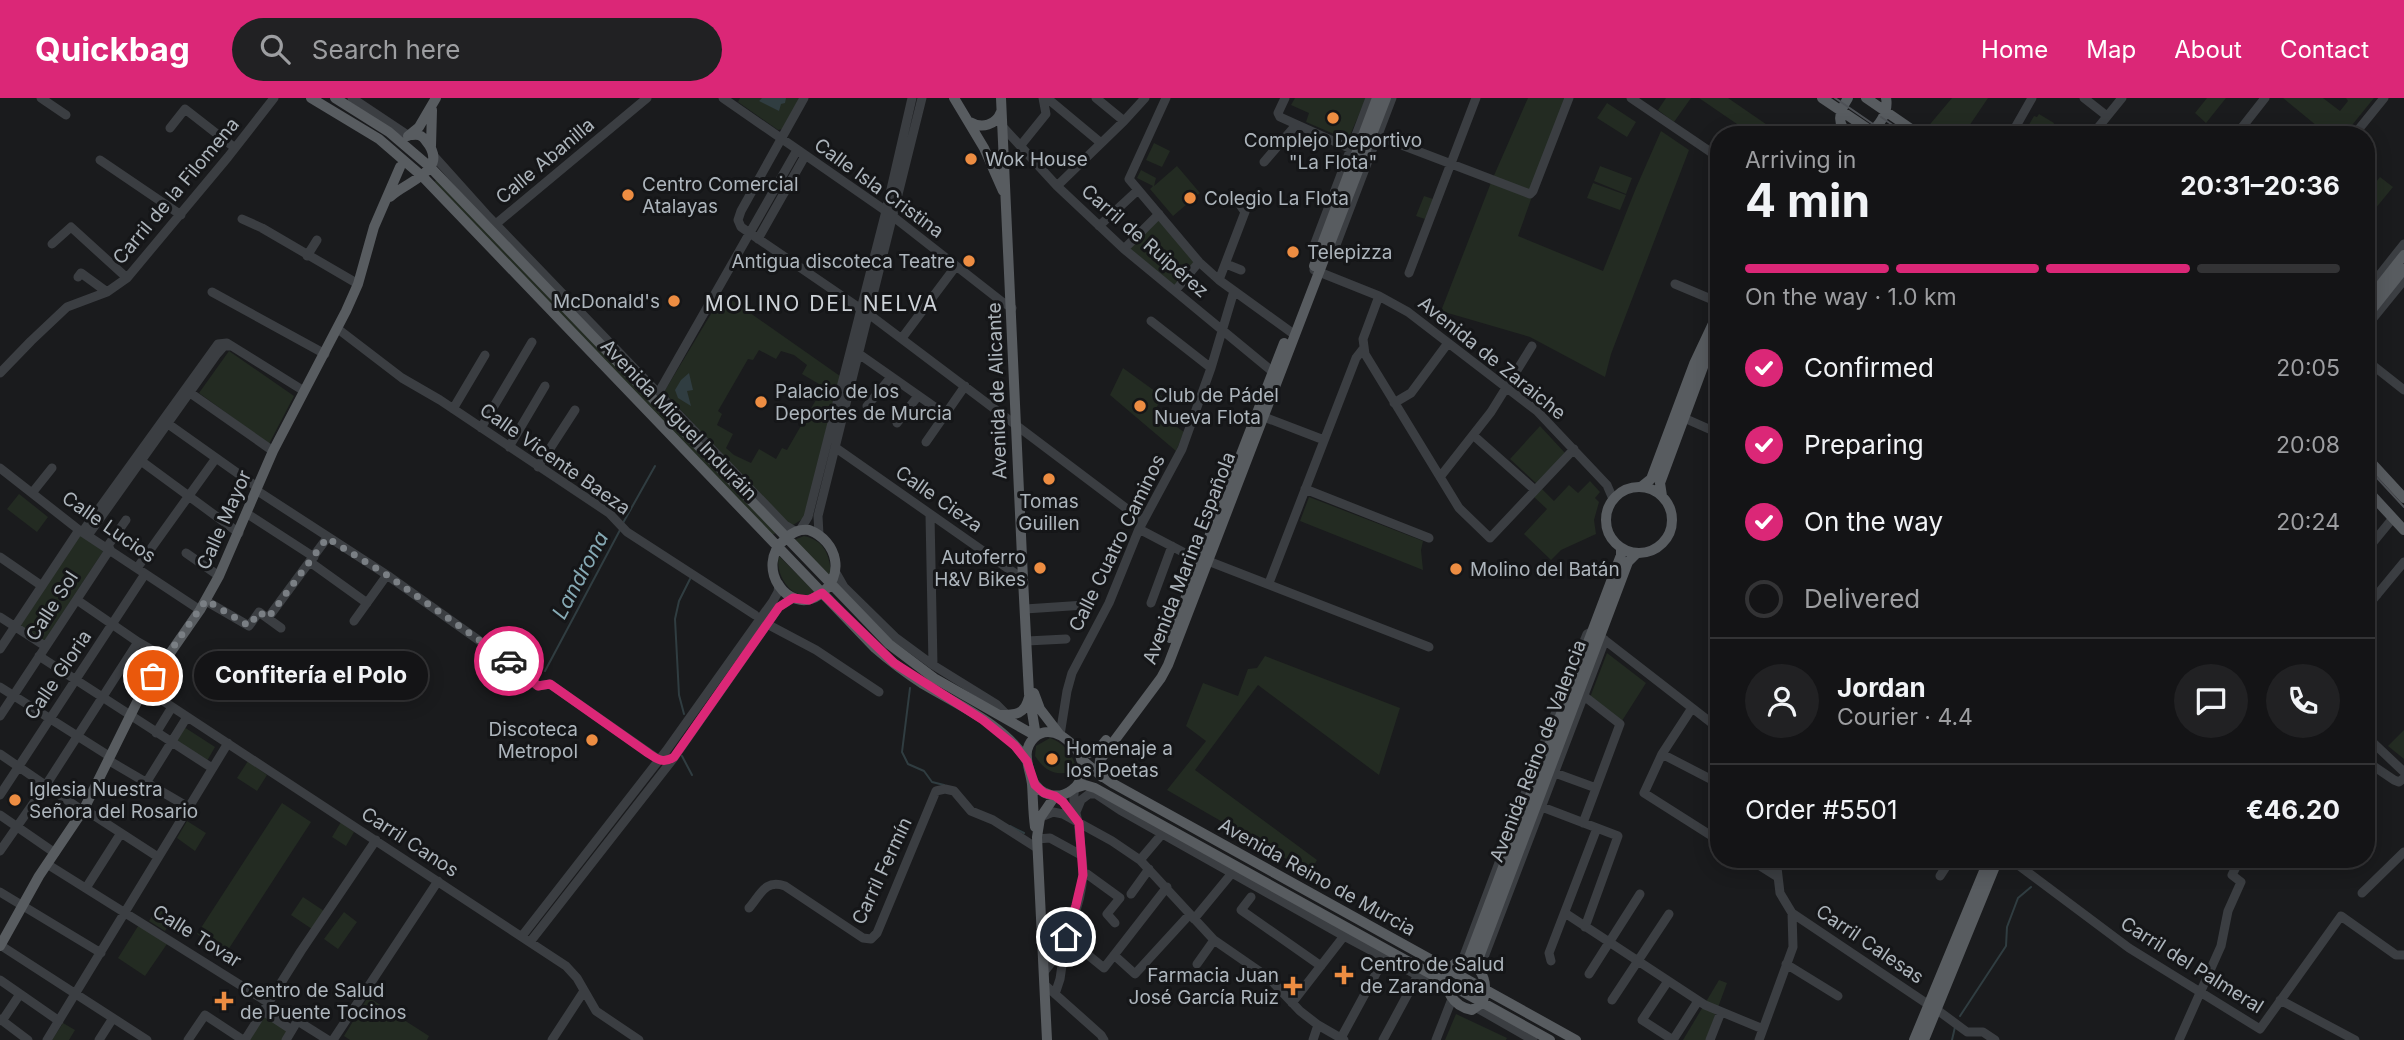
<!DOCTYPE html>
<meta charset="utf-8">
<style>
body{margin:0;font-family:Inter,sans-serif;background:#212123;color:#f1f3f6;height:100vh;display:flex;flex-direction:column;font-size:26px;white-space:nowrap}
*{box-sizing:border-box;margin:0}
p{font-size:23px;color:#9d9ea1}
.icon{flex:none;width:38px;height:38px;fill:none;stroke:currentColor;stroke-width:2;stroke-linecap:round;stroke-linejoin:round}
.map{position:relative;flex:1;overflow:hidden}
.drawer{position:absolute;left:1710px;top:28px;width:665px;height:742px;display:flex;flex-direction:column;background:#141416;border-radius:28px;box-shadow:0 4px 18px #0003,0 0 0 2px #333335}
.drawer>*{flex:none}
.pin{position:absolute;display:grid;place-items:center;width:60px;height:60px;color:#fff;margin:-30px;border:4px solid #fff;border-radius:50%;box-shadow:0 2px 7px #0007}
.courier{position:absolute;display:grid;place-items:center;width:70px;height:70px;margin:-35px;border:5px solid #db2777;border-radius:50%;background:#fff;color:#222;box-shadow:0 2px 9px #0007}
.bubble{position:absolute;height:49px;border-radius:24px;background:#141416;box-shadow:0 4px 18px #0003,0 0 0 2px #333335;font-size:23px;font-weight:700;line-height:49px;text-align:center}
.summary em{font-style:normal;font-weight:700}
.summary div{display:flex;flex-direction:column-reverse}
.summary{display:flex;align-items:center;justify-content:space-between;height:119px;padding:0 35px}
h1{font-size:46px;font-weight:700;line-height:52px}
.bar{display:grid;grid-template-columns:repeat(4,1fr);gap:10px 7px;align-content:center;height:84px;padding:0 35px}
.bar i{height:9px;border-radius:5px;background:#333335}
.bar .on{background:#db2777}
.bar p{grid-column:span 4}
.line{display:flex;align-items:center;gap:18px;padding:0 35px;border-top:2px solid #333335}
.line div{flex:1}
.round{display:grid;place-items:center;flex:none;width:74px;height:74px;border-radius:37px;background:#212123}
ol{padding:0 35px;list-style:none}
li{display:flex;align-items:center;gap:21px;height:77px}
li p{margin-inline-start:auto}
li .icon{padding:7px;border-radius:50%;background:#db2777;color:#fff;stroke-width:4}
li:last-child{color:#9d9ea1}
li i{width:38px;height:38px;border:4px solid #333335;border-radius:50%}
header{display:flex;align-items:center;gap:42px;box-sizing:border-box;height:98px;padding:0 35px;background:#db2777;color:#fff}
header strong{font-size:33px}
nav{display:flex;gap:38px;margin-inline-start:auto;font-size:24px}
.search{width:490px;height:63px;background:#212123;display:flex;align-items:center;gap:18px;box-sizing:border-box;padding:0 24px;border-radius:38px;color:#9d9ea1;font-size:26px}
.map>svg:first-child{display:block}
.green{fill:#232b22;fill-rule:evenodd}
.water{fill:#303d41}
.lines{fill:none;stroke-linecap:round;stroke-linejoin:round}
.stream{stroke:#303d41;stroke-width:2}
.minor{stroke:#3b3e42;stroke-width:9}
.major{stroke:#585c60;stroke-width:10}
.tram{stroke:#4f5257;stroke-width:2}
.done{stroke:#7a7f84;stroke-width:7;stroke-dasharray:0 12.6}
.route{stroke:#db2777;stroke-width:9}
.poi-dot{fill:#ed8d42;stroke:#151618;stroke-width:2.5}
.labels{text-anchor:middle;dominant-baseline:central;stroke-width:6;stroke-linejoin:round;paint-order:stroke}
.poi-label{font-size:19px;fill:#adb5bc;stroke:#151618;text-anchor:start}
.street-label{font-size:19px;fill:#adb5bc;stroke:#151618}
.neighbourhood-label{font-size:21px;letter-spacing:2px;fill:#ced3d8;stroke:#151618}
.water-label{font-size:21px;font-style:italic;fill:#86aab5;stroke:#151618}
</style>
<header>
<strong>Quickbag</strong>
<div class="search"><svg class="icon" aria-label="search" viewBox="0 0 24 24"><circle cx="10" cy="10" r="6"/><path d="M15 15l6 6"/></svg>Search here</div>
<nav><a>Home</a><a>Map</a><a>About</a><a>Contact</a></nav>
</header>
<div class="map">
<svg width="2404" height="942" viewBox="0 0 2404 942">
<rect width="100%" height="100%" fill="#1a1b1d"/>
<!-- green -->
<path class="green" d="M740,0h60l-17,31 -5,1 -40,-28z
M1295,0h71l-18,42 -42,-18 3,-9 -18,-8z
M1528,0h39l-49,138 85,35 33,-83 25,-57 28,19 -78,204 -6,23 -75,-40 -89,-26 51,-131z
M1666,0h25l-17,24 -16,-12z
M1699,0h29l54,37h-29z
M1952,0h36l-25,37h-28l-9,-6z
M2207,0h19l-20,25 -11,-10z
M2283,0h40l17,13 8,-10 -2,-3h28l-30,37h-16z
M1607,5l29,19 -9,15 -30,-19z
M2039,16l15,9 -1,3 2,2 -3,7h-29l11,-19 3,1z
M1154,45l16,8 -8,16 -16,-7z
M1177,68l23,27 -27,23 -23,-27 3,-3 -16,-8 4,-8 15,8 -2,8z
M1600,68l32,12 -6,16 -32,-13z
M2380,79l13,10 -27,33v-26z
M437,81l339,354 -4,2 -338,-353z
M1593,85l33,12 -6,15 -33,-12z
M1424,98l9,3 -8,20 -9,-3z
M1159,116l40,48 -24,29 -51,-42z
M723,196l117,82 -36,142 -11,7h-4l-125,-133zM759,252l17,9 5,-8 13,4 13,10 -5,9 17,10 -6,11 4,3 -30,52 -5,-2 -6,11 -17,-10 -8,14 -17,-8 -8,-7 7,-14 -16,-9 5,-11 -4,-3 30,-52 5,1z
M229,253l65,45 -25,48 -70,-51z
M1123,270l40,29 -9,14 30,21 -8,19 -66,-56z
M1540,328l25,27 -28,31 -27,-25z
M1590,383l10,11 -5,6 4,4 -5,18 2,14 -35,16 -10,10 -27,-26 23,-25 -13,-12 8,-8 12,12 15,-16 9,8z
M19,396l29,23 -11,15 -30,-23z
M1309,399l114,44 -2,9 2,20 -123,-49z
M80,437l24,15 -61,93 -25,-16z
M804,438c19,4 25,17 27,35l-2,4 -35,-35z
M779,458l36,36c-21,13 -41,-17 -36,-36z
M1607,555l39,30 -26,41 -31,-24z
M1265,558l135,52 -21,67 -121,-90 -63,85 122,90 -4,7 -16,-2 -130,-75 39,-49 -20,-15 17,-43 35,13 10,-27 9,-1z
M184,629l31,20 -8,14 -31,-21z
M2404,632v29l-16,-13z
M1050,640c12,4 21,14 25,26l-5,8c-16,4 -26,-2 -35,-16l1,-10z
M248,663l19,14 -10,16 -20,-13z
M282,705l29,19 -85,131 -29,-19z
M187,723l19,12 -11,18 -18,-13z
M341,724l13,10 -8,14 -14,-9z
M303,799l21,14 -12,18 -21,-14z
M157,810l16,10 -8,13 -16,-10z
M344,814l13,10 -19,27 -14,-10z
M140,825l29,18 -24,35 -27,-18z
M1719,882l8,3 -21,57h-23z
M368,899l61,39 -2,4h-77l-6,-4z
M263,913l29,19 -6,10h-41z
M1456,916l51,24 -1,2h-61z
M63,925l12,7 -6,10h-17z"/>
<!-- water -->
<path class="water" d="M762,0h24l-1,5 -4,1 -2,7 -20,-10z
M689,275l4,17 -6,1 4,15 -13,-8 -3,-8 6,-10z"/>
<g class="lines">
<!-- stream -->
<path class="stream" d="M623,425l32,-57
M545,573l75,-141
M910,590l-8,64 6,12 16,7 8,11 12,3
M684,616l-5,-19 -4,-76 4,-18 11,-22
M682,658l10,19
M1010,728l14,7
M1960,918l46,-70 1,-19 11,-29 13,-11
M1952,942l3,-13"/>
<!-- minor -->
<path class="minor" d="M41,0l25,17
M352,0l57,38
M723,0l163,113 115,90 11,7
M804,0l-63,113 -3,9 3,7 133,91 269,203
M1047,0l54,45
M1096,0l28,23
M1166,0l-37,81 70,83 20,18 76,55
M1285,0l-7,15 2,4 71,32
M1631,0l87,59
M2084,0l23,18
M1002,28l55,60 67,63 149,123
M170,30l15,-19 50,39
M2011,37l21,-37
M2092,37l30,-37
M2236,37l29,-37
M2354,37l30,-37
M1378,38l152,58 3,-3 36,-93
M1021,47l25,-31 -3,-16
M433,57l53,59 299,311 10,6
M100,62l81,55
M1264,64l32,-37
M1057,88l67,-65 21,-23
M242,121l20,9 96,56
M497,125l150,-125
M1099,128l39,-36
M758,141l47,-83
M52,146l19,-17 56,51
M1124,151l35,-35
M307,158l10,-16
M1316,159l-1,-14 55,-145
M1326,159l10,-12 56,-147
M1226,166l15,6
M1314,172l65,26 -16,43 2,15 94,154 31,30 84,-89
M1409,175l67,-175
M78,179l3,-4 26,19
M1219,182l26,-68 -10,-14
M1675,186l43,18
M1175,193l24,-29
M212,194l113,62
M2366,194l38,-48
M1379,198l29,16 129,99 70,74 6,14
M1151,223l60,47
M2366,229l38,-47
M338,231l64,49 38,22 169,113 18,19 128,83
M902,240l54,-72
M859,256l87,61
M1708,257l10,7
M2366,262l38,30
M0,275l31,-32 36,-34 40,-15 20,-14 101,-121 46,-59
M186,292l87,61
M659,294l138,-242
M1394,305l17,-10 37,-50
M867,308l24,-29
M453,311l32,-54
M1264,319l60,23
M1684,320l34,15
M164,323l93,66
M897,325l21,-27
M481,330l51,-86
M1473,337l62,55
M926,344l39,-56
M509,349l36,-61
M836,350l187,131
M137,360l102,75
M538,369l37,-57
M0,370l79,62 121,80
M1440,379l51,-65 41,-66
M1305,391l124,49
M256,392l131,85 135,96 8,10 8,5 12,-2 109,76
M32,395l20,-25
M246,415l68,44
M930,417l3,150
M1139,431l61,32h8l221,86
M800,432l8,-13 78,-306 26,-113
M83,433l135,-187 9,-1 77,48
M89,436l128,-180 7,-8h6
M819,437l-1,-19 104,-418
M107,449l19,-27
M2366,453l27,-33
M186,455l33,23
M0,459l42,29
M310,464l57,41
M137,470l79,-110
M836,475l8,14 51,50 38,28 63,39 14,14
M1269,485l87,-225 7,-9
M2366,488l11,9
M77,502l61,42 28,16
M206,503l43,25 10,-14 22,16
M1151,505l21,-57
M2366,510l38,-46
M1025,511l60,-4
M0,519l45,29
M268,520l59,-80
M354,523l33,-46
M767,526l49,26 63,42
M1027,543l39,-2
M0,551l79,-119
M39,558l173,112
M0,589l109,69
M145,591l421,277 11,12 19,33 43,29
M1692,610l-30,46 -18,39 74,47
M0,618l110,-167
M156,635l16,-26
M1060,637l7,-44 5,-18 37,-70 30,-74 43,-80 29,-81 23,-77
M2366,638l38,36
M0,656l83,57
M1662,656l56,29
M108,662l80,47
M2366,663l28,19 5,2 5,-4
M1555,675l41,15
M146,685l41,-66
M0,697l145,-221
M1055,698l8,6 11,16
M1542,709l76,29 -33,91
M84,711l74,48
M1120,712l224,126 105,56
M1076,714l5,-12 8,-6h7l24,16 3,-1
M0,717l55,38
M1041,719l12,-5 10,2 49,27 28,19 74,80 55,38 31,33 18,14 26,15
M1583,725l37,-99 -36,-28
M1037,741l13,-1 31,17
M0,753l46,-66 92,-143
M1749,761l27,17
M2010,761l119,89 131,81 81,-113 55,39h8
M1140,762l22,-26
M47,766l281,176
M1083,776h4l33,24 -13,16 8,9
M1940,778l11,-17
M86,790l35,-55
M0,794l101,61
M2362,795l42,-41
M1131,796l18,-25
M1251,799l-10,13 80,56
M749,810c12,-14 16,-29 36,-22l78,52 8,1 6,-6 59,-142 9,-2 9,2 17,20 22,9 44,28
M1565,815l140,92 58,24
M1792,815l137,92
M1194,821l38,-46
M522,838l144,-185 107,-150 5,-9 1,-8
M1066,839l38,31 63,-81
M530,844l143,-183 106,-152 14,-9
M0,847l147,95
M1114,857l21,19 55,-60
M1462,863l99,-263 26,-64 6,-3 125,97
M1551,863l-2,-8 48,-125
M1197,866l17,-24
M1786,866l52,32
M1481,867l124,-325
M1044,874c20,-23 38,-68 39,-99 0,-14 -3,-29 -4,-43 -1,-15 -8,-26 -4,-42
M1589,876l51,-80
M0,882l59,41
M1668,883l-26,39 31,20
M1045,887l56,50 3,5
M1055,896l5,-15 5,-34
M1612,902l57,-86
M2280,902l75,40
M1292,905l52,-67
M1477,910l56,32
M1936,911l31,23h16l12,8
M263,913l29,19
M0,921l28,21
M2,923l18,-27
M1341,940l44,-81
M47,942l181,-297
M99,942l14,-22
M188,942l17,-25 38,25
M245,942l56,-89 75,-111
M286,942l9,-15
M333,942l105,-159
M552,942l32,-49
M1313,942l5,-15
M1383,942l35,-65
M1436,942l16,-41
M1673,942l25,-39
M1710,942l11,-28
M1759,942l34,-93 -1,-34 -12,-20 -4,-34
M2179,942l42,-94 7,-35 13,-29 -9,-7 8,-16"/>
<!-- major -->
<path class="major" d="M311,0l68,41 44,38 452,471c15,13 31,25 48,36 35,21 82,41 104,77
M335,0l54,34 41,35 459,477 45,34 102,58
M954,0l30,50 19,43
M1001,0l22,481 6,115 7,42
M1822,0l55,37
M1848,0c-9,14 -13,27 3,37
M1866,0l54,37
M970,24c12,7 26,3 31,-10
M1867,37c12,-8 22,-23 19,-37
M408,38l11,-9 17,-29
M431,48l1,-36
M390,99c16,-16 61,-26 36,-56 -4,-6 -8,-7 -14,-6
M1314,168l63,-168
M2366,205l38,-48
M2366,219l38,-48
M2366,359l38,41
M1641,389l10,-8 43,-115 24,-51
M1606 422a33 33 0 1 1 66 0a33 33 0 1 1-66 0Z
M2366,391l38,41
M1662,398l-2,-13 43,-116 15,-33
M809,432c29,11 37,47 10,65 -30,21 -66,-28 -34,-56 8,-7 14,-10 24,-9z
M1170,540l114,-295
M1034,595l6,16 20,26
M1000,617c15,0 25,0 29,-18
M1078,654c12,4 21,-2 28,-12
M1081,661l18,15 15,10 462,256
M1102,679l-3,-6 1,-11 61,-82 7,-13 218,-567
M1031,680c21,41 75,2 41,-34 -7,-6 -14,-12 -24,-12 -5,0 -10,2 -14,6 -14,14 -4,29 -2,46 1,14 1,29 3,43
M1075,690l10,-3 10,3 455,252
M0,848l39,-70 45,-67 55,-111 61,-88 19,-34 54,-125 73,-140 12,-27 16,-57 26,-60
M1468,862l153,-405v-7
M1468,862c16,10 21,25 14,43l-10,7c-20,-4 -29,-21 -24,-41l9,-7z
M1476,867l152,-403 9,-9
M1047,942l-10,-203 3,-19 15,-22
M1914,942l75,-181
M1924,942l74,-181"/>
<!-- tram -->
<path class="tram" d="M1835,0l54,37
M1881,19l26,18
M2366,368l38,41"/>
</g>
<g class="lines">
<!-- done -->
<path class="done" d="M153,578l53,-76 43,26 10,-14 9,6 59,-80 60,37 122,86"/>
<!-- route -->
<path class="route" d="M509,563l29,25 12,-2 98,69c9,6 15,11 26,4l105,-150 14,-9 16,2 13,-7 72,70 89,57 32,26 12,15 8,24 9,8 11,3 8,6 16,21 4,52 -7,30 -10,32"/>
</g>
<!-- markers -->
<g class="poi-dot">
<circle cx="1333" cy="20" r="7"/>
<circle cx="971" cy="61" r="7"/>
<circle cx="628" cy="97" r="7"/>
<circle cx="1190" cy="100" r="7"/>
<circle cx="1293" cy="154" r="7"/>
<circle cx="969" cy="163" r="7"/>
<circle cx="674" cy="203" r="7"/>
<circle cx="761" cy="304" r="7"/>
<circle cx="1140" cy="308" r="7"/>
<circle cx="1049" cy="381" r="7"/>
<circle cx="1040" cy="470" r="7"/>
<circle cx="1456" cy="471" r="7"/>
<circle cx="592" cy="642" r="7"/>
<circle cx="1052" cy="661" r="7"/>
<circle cx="15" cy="702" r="7"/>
<path d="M1340.5 866.5h7v7h7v7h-7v7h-7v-7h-7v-7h7z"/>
<path d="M1289.5 877.5h7v7h7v7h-7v7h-7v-7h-7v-7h7z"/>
<path d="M220.5 892.5h7v7h7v7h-7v7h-7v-7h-7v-7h7z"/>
</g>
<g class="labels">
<!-- poi labels -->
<g class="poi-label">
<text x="1333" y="42" text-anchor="middle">Complejo Deportivo<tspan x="1333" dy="22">"La Flota"</tspan></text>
<text x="985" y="61">Wok House</text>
<text x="642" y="86">Centro Comercial<tspan x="642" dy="22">Atalayas</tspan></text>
<text x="1204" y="100">Colegio La Flota</text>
<text x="1307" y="154">Telepizza</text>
<text x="955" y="163" text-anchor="end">Antigua discoteca Teatre</text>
<text x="660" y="203" text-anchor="end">McDonald's</text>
<text x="775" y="293">Palacio de los<tspan x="775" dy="22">Deportes de Murcia</tspan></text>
<text x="1154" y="297">Club de Pádel<tspan x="1154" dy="22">Nueva Flota</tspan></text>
<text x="1049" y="403" text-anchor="middle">Tomas<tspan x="1049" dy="22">Guillen</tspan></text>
<text x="1026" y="459" text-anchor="end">Autoferro<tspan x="1026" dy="22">H&amp;V Bikes</tspan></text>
<text x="1470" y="471">Molino del Batán</text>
<text x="578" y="631" text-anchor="end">Discoteca<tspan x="578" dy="22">Metropol</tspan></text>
<text x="1066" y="650">Homenaje a<tspan x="1066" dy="22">los Poetas</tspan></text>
<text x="29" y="691">Iglesia Nuestra<tspan x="29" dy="22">Señora del Rosario</tspan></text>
<text x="1360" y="866">Centro de Salud<tspan x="1360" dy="22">de Zarandona</tspan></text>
<text x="1279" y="877" text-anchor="end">Farmacia Juan<tspan x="1279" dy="22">José García Ruiz</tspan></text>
<text x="240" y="892">Centro de Salud<tspan x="240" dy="22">de Puente Tocinos</tspan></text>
</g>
<!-- street labels -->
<g class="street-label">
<text transform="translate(545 63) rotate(-40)">Calle Abanilla</text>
<text transform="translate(879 90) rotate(36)">Calle Isla Cristina</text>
<text transform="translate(176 93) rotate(-50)">Carril de la Filomena</text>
<text transform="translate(1145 143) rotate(41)">Carril de Ruipérez</text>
<text transform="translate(1492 260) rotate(39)">Avenida de Zaraiche</text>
<text transform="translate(997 293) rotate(-92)">Avenida de Alicante</text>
<text transform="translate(679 322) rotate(46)">Avenida Miguel Induráin</text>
<text transform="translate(555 361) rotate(35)">Calle Vicente Baeza</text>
<text transform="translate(939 401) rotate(35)">Calle Cieza</text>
<text transform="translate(224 422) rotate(-66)">Calle Mayor</text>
<text transform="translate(109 429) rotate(35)">Calle Lucios</text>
<text transform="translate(1117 445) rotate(-64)">Calle Cuatro Caminos</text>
<text transform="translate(1189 460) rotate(-69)">Avenida Marina Española</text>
<text transform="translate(52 508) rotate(-57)">Calle Sol</text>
<text transform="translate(58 577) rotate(-56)">Calle Gloria</text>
<text transform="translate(1538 653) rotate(-69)">Avenida Reino de Valencia</text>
<text transform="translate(410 744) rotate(33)">Carril Canos</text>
<text transform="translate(882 773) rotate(-65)">Carril Fermín</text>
<text transform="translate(1317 779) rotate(29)">Avenida Reino de Murcia</text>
<text transform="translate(197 838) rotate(32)">Calle Tovar</text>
<text transform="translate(1870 846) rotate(34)">Carril Calesas</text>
<text transform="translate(2192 867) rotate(32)">Carril del Palmeral</text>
</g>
<!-- neighbourhood labels -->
<g class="neighbourhood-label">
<text x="822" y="205">MOLINO DEL NELVA</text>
</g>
<!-- water labels -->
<g class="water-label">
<text transform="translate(580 477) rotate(-62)">Landrona</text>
</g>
</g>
</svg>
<div class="pin" style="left:153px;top:578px;background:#ea580c"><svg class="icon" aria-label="bag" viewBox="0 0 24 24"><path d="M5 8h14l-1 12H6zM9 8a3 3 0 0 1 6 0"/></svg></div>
<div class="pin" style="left:1066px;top:839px;background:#1f2937"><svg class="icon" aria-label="home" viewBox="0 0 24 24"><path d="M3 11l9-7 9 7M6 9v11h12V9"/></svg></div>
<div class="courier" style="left:509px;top:563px"><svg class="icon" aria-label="car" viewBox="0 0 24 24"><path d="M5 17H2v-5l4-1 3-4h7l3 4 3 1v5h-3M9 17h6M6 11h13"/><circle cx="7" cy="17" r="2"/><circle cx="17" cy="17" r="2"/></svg></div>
<div class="bubble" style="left:194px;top:553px;width:234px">Confitería el Polo</div>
<section class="drawer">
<div class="summary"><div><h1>4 min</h1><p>Arriving in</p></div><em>20:31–20:36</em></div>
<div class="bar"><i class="on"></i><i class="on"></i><i class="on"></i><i></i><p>On the way · 1.0 km</p></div>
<ol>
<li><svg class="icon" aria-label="check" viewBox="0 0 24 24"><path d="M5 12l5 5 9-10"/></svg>Confirmed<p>20:05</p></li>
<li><svg class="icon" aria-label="check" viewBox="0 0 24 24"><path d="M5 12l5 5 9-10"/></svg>Preparing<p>20:08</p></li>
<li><svg class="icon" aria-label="check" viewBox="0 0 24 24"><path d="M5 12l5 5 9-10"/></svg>On the way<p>20:24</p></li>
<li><i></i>Delivered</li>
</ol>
<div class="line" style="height:126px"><a class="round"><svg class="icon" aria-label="person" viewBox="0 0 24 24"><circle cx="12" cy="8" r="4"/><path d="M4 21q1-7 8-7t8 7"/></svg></a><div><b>Jordan</b><p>Courier · 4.4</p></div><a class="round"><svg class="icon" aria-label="chat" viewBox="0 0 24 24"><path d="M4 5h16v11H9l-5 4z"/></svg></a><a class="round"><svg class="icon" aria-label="phone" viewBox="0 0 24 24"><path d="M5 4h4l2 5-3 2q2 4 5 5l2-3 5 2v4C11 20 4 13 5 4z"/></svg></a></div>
<div class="line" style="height:91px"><div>Order #5501</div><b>€46.20</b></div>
</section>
</div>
